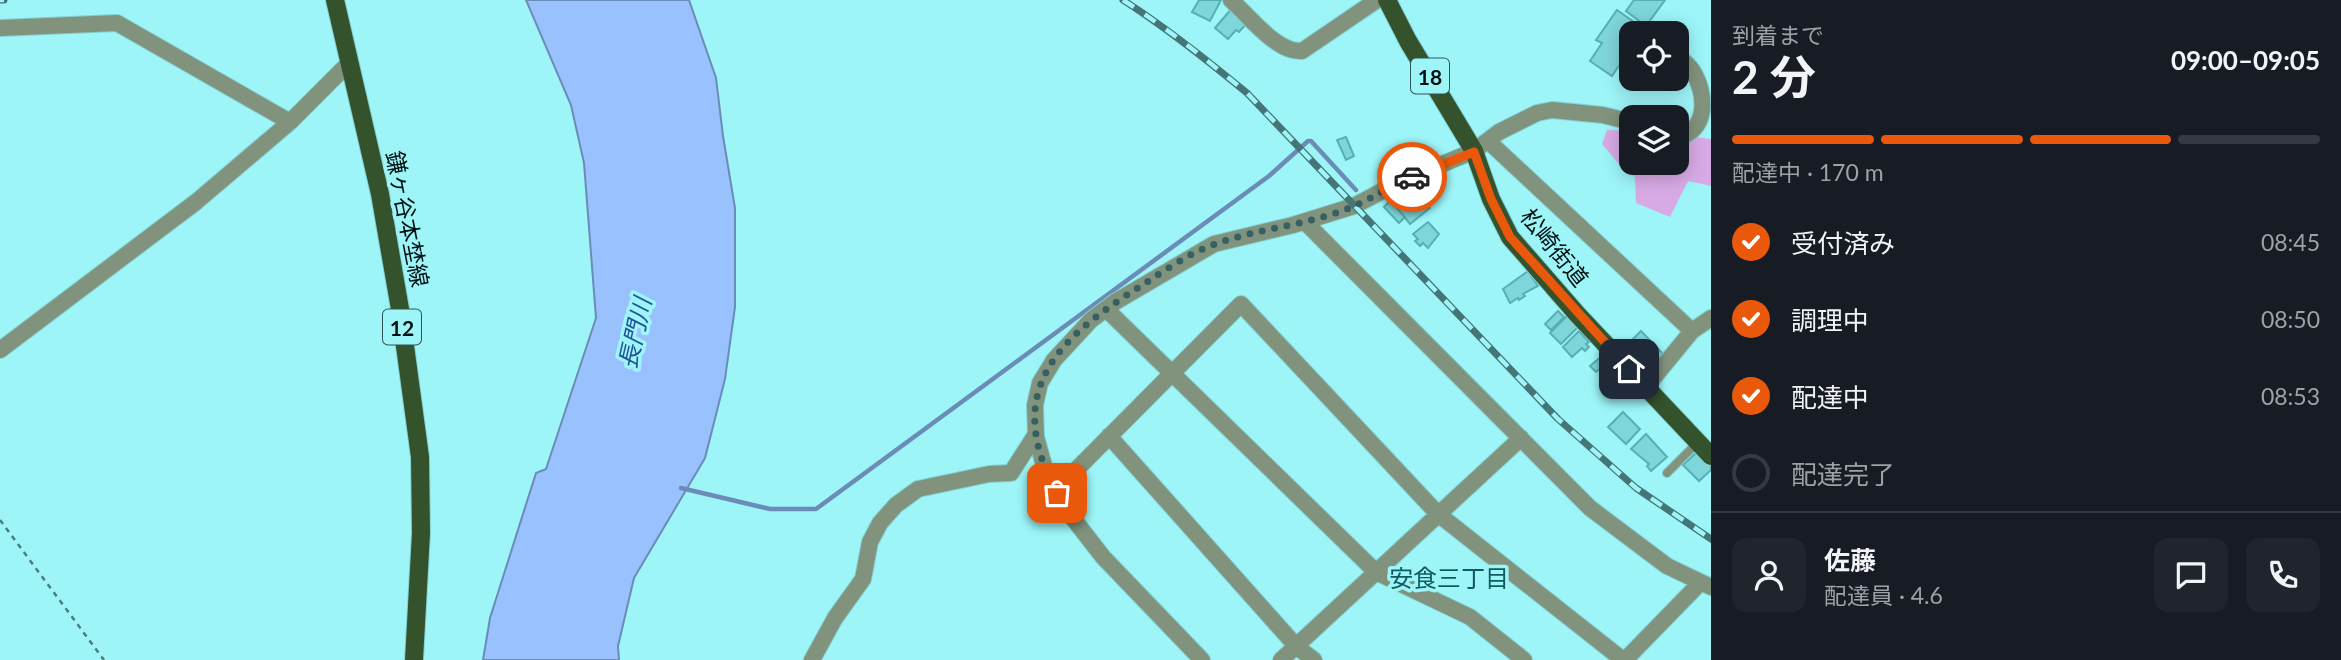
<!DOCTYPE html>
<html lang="ja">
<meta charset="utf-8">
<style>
body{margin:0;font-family:Lato,"Noto Sans JP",sans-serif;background:#20242c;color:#f1f3f6;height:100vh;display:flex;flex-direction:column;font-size:26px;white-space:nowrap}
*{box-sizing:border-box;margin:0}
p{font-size:23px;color:#9ea1a6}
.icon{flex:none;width:38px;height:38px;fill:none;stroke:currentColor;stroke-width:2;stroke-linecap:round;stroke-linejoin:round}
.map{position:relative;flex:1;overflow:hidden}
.drawer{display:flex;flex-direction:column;background:#171b24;width:630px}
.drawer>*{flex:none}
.tools{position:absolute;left:1619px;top:21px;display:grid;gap:14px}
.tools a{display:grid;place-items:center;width:70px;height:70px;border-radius:14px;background:#171b24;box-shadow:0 4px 18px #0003;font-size:35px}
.pin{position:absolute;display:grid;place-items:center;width:60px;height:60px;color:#fff;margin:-30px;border-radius:14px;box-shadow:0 4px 10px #0006}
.courier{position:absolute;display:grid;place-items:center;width:70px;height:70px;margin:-35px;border:5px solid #ea580c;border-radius:50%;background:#fff;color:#222;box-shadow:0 2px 9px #0007}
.headline em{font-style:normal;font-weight:700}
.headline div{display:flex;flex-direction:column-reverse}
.headline{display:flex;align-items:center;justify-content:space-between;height:119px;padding:0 21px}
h1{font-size:46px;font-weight:700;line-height:52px}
.bar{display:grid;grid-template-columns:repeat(4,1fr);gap:10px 7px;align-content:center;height:84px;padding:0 21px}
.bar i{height:9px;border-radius:5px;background:#363941}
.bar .active{background:#ea580c}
.bar p{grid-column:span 4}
.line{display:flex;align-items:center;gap:18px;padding:0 21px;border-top:2px solid #363941}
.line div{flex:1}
.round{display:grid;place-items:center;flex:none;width:74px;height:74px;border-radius:14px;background:#20242c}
ol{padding:0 21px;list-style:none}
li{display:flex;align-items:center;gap:21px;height:77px}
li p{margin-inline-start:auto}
li .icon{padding:7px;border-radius:50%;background:#ea580c;color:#fff;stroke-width:4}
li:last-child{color:#9ea1a6}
li i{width:38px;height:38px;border:4px solid #363941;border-radius:50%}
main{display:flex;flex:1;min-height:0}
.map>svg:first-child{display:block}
.green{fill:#d8aae5}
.water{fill:#98c1fe;stroke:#6a8cb7;stroke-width:2}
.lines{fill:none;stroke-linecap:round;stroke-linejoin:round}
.stream{stroke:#6a8cb7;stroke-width:4.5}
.building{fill:#7fd6da;stroke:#57afb3;stroke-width:2}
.lane-casing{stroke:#84d0d3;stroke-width:10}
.street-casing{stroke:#84d0d3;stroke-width:18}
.primary-casing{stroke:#84d0d3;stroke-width:20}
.path{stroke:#4b7d80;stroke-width:2.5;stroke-dasharray:5 5;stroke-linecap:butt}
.lane{stroke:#82937d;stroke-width:8}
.street{stroke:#82937d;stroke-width:16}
.primary{stroke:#34522b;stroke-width:18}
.rail-casing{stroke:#457577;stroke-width:7}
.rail{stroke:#9df5f8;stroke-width:4.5;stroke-dasharray:13;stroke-linecap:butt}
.done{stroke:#376062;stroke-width:7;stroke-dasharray:0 12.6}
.route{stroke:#ea580c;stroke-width:9}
.labels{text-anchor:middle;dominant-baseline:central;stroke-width:7;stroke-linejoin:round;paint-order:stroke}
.shield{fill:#9df5f8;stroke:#2f5557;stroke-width:2}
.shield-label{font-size:21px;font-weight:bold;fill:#001012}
.street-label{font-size:23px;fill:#001012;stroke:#9df5f8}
.water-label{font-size:24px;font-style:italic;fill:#23539b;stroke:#9df5f8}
.neighbourhood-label{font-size:24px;fill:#115b5e;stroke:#9df5f8}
</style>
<main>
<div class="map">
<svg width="1711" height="660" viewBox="0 0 1711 660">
<rect width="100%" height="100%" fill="#9df5f8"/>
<!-- green -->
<path class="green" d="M1607,130l24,1v32h45l1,-28 34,4v47l-23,-5 -18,36 -34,-14 -1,-26 -16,-13 -17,-20z"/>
<!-- water -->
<path class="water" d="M526,0h163l27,78 7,58 12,72v99l-10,72 -20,79 -71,120 -16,68 1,14h-136l7,-42 46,-145 10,-4 50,-151 -12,-155 -13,-58z"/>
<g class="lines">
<!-- stream -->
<path class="stream" d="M681,488l89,21h46l453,-333 39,-35h3l45,49"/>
</g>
<!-- building -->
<path class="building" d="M1199,0h22l-11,21 -18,-9z
M1634,0h31l-19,26 -20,-15z
M1233,7l16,14 -10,11 -3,-2 -8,9 -13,-11z
M1617,10l27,19 -3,4h-10v15l-19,28 -22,-15 12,-18 -6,-3z
M1346,137l8,19 -8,4 -9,-20z
M1417,194l13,14 -20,16 -13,-16z
M1390,201l15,16 -6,6 -15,-16z
M1428,222l11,12 -11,14 -5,-5 -3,3 -5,-5 3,-2 -5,-5z
M1528,271l10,15 -15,8 2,2 -6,4 -1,-2 -8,5 -7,-14z
M1558,311l6,6 -13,13 -6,-6z
M1567,316l11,11 -17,17 -11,-11z
M1579,331l10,11 -3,2 3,3 -4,4 -3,-3 -10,9 -9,-10z
M1641,331l22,23 -17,16 -22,-22z
M1604,354l6,6 -14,12 -6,-6z
M1623,412l17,17 -14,15 -18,-17z
M1646,434l21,23 -16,14 -4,-5 2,-2 -18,-15z
M1697,452l14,14v4l-12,11 -16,-16z"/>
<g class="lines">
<defs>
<path id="lane" d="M1667,473l31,-31"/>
<path id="street" d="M1231,0c18,16 46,53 71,51l75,-51
M0,28l117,-5 173,99
M1676,54c5,5 12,10 16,16 15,23 17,62 -16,68
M1488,141l204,190
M1305,222l285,286 77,58 44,21
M1106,309l270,263 94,45 54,43
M0,350l196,-148 94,-80 59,-59
M1646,387l46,-56 19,-13
M1109,436l188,211 17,13
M1056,490l185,-186 197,210 185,146
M812,660l23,-42 28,-39 7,-37 10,-19 16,-18 22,-16 71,-15 22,-1 25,-39
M1202,660l-99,-103 -31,-40 -27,-48 -9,-32 -1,-32 5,-22 14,-23 37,-40 24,-18 99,-58 79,-19 61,-19 45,-24 75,-31 25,-19 38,-19 15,-3 51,5 28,7
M1281,660l240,-222
M1625,660l75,-77"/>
<path id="primary" d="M335,0l45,194 20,115 20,148 1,76 -7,127
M1387,0l21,41 66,110 17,48 19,38 67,77 134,142"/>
</defs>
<!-- lane casing -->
<use href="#lane" class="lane-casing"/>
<!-- street casing -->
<use href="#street" class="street-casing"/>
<!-- primary casing -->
<use href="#primary" class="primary-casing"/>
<!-- path -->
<path class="path" d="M0,520l104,140"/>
<!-- lane -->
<use href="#lane" class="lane"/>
<!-- street -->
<use href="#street" class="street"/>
<!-- primary -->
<use href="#primary" class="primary"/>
<defs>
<path id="rail" d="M0,0h4
M1123,0c44,28 84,60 124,93l311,326 78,69 75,51"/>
</defs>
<!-- rail casing -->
<use href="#rail" class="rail-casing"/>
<!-- rail -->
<use href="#rail" class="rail"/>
</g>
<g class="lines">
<!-- done -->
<path class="done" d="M1057,493c-55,-101 -1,-154 84,-207 23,-15 48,-33 74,-42 44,-16 96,-19 139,-38 20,-9 38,-21 58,-29"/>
<!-- route -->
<path class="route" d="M1412,177l62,-25 17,47 19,38 119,132"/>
</g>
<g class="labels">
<!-- shield labels -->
<g class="shield">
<rect x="1411" y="58.5" width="38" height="35" rx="5"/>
<rect x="383" y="309.5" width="38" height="35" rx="5"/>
</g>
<g class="shield-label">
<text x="1430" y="76">18</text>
<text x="402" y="327">12</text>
</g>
<!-- street labels -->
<g class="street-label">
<text transform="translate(408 219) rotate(79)">鎌ヶ谷本埜線</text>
<text transform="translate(1555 247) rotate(51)">松崎街道</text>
</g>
<!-- water labels -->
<g class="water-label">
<text transform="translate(634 333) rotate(-77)">長門川</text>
</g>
<!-- neighbourhood labels -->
<g class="neighbourhood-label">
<text x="1449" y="577">安食三丁目</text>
</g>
</g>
</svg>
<div class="tools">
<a><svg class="icon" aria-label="locate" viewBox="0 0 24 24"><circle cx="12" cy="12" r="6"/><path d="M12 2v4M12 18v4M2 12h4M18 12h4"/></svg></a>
<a><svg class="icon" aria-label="layers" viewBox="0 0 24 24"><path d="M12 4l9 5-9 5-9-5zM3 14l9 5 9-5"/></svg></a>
</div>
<div class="pin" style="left:1057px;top:493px;background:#ea580c"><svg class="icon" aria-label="bag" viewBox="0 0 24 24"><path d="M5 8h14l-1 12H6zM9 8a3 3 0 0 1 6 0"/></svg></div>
<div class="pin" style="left:1629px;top:369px;background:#1f2937"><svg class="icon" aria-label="home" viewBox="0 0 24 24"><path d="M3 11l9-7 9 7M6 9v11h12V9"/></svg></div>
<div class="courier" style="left:1412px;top:177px"><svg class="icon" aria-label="car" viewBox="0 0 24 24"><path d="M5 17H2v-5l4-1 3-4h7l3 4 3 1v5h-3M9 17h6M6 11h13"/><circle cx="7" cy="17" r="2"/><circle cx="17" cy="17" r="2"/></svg></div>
</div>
<section class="drawer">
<div class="headline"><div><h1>2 分</h1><p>到着まで</p></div><em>09:00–09:05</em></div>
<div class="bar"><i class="active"></i><i class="active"></i><i class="active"></i><i></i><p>配達中 · 170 m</p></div>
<ol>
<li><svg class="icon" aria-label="check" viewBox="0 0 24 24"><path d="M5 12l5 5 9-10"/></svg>受付済み<p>08:45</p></li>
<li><svg class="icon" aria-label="check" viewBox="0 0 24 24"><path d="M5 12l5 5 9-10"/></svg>調理中<p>08:50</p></li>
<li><svg class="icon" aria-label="check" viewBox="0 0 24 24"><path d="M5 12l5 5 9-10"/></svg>配達中<p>08:53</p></li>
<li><i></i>配達完了</li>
</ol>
<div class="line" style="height:126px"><a class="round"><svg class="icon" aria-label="person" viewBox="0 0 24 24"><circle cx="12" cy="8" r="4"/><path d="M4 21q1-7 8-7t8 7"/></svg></a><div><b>佐藤</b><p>配達員 · 4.6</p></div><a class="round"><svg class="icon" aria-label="chat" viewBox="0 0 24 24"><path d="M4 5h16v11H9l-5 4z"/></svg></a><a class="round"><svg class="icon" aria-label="phone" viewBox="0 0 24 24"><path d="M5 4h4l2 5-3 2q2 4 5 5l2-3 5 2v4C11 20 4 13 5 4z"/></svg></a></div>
</section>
</main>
